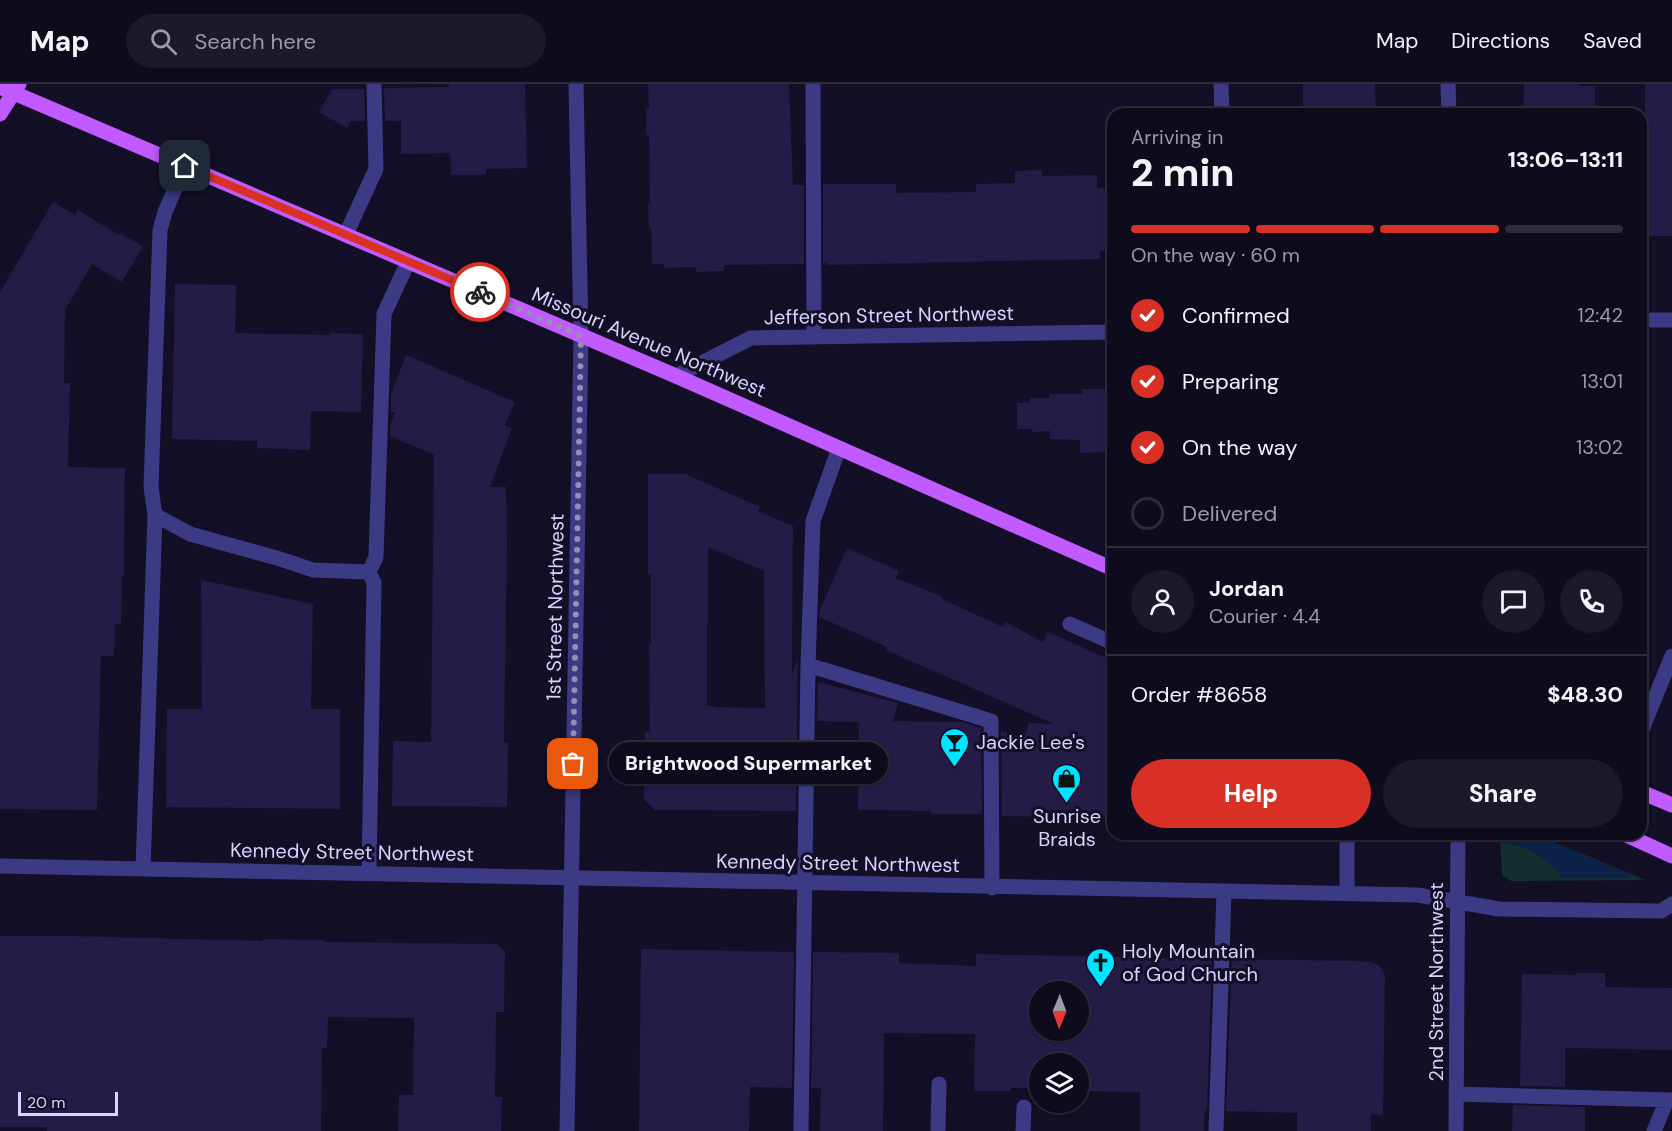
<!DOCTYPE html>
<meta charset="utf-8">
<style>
body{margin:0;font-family:"DM Sans",sans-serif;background:#1c1929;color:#f1f3f6;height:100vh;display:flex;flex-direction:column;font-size:22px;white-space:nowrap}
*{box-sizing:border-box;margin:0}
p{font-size:20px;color:#9b9ba3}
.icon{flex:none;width:33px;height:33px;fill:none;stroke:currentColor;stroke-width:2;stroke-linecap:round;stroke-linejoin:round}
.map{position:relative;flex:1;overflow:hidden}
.drawer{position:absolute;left:1107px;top:24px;width:540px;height:732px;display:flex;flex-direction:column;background:#0e0b1c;border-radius:18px;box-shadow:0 2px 4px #0004,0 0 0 2px #2e2b3b}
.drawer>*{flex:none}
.needle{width:39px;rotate:181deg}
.fabs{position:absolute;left:1029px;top:897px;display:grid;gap:12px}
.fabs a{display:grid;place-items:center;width:60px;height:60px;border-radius:50%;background:#0e0b1c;box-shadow:0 2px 4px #0004,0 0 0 2px #2e2b3b;font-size:30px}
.scale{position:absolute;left:18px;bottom:15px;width:100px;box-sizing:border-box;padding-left:6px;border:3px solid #d9d4ff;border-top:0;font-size:16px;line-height:21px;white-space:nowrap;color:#d9d4ff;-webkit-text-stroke:4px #130f26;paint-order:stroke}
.pin{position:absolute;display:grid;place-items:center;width:51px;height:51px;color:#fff;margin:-26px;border-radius:12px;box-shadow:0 3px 9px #0006}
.courier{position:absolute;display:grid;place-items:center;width:60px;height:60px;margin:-30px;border:4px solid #d93025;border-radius:50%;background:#fff;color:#222;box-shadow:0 2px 8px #0007}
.bubble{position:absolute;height:42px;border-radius:21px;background:#0e0b1c;box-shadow:0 2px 4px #0004,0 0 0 2px #2e2b3b;font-size:20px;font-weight:800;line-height:42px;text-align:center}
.overview em{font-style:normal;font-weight:800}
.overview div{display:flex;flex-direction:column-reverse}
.overview{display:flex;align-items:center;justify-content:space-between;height:102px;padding:0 24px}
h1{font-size:39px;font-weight:800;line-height:45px}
.bar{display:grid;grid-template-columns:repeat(4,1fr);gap:9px 6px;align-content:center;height:72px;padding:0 24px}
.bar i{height:8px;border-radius:4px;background:#2e2b3b}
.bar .current{background:#d93025}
.bar p{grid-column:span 4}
.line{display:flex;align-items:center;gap:15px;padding:0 24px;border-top:2px solid #2e2b3b}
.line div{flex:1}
.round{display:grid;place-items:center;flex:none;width:63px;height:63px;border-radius:32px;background:#1c1929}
ol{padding:0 24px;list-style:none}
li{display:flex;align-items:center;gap:18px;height:66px}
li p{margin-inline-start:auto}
li .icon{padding:6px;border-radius:50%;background:#d93025;color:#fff;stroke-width:4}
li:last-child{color:#9b9ba3}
li i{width:33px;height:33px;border:3px solid #2e2b3b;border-radius:50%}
.action{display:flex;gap:12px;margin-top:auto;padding:12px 24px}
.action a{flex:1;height:69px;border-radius:36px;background:#d93025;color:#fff;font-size:24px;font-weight:800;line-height:69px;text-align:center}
.action a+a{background:#1c1929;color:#f1f3f6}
header{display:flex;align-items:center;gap:36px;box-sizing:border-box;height:84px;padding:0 30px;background:#0e0b1c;border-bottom:2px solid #2e2b3b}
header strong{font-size:28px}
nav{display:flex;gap:33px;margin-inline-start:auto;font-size:21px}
.search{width:420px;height:54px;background:#1c1929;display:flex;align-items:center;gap:15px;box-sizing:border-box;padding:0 21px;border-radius:33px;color:#9b9ba3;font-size:22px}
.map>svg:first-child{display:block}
.green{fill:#12302f}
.water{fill:#0c2248}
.building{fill:#241b47;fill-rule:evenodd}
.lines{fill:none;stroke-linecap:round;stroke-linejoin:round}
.minor{stroke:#3d3a85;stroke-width:15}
.major{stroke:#c25bff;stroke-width:15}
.done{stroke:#948fb3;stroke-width:6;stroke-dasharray:0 10.8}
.route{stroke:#d93025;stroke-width:8}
.labels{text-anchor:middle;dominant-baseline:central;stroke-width:6;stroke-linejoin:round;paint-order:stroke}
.street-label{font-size:20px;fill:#d9d4ff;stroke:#130f26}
.poi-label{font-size:20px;fill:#d9d4ff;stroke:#130f26;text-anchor:start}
</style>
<header>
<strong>Map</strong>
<div class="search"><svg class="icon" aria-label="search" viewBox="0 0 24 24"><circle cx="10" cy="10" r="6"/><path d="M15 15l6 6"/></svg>Search here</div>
<nav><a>Map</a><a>Directions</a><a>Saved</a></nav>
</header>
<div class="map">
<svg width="1672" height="1047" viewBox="0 0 1672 1047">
<rect width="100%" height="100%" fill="#130f26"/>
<!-- green -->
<path class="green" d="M1500,750h35l110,46 -134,1 -9,-6z"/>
<!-- water -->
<path class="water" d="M1502,750h33l93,40 3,4h-69c-16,-22 -34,-31 -60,-36z"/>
<!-- building -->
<path class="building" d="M449,0h76l2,84 -41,1v6h-35l-1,-22 -49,1v-33h-16l-1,-33 65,-1z
M648,0h141l4,101h11v79l-80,1v6l-28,1v-5l-32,1v-4h-12l-1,-35h-2l-1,-26h2l-1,-68h-3v-27h3z
M1303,0h72l1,30h-73z
M1524,0h55v2h16v28h-72z
M1645,0h27v152h-24l-1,-110h-2z
M332,5h32l1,32h-14l-4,7 -28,-16z
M1042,86v6l55,-1v13h16v62l-13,1v8l-273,6v-2h-4v-79h73v9l80,-1v-8l39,-1v-12z
M53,118l22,13 3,-5 41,25 1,-2 23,13 -21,36 -30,-18 -27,46 -1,73h6l-2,84 57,1 -1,109h-2l-1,47h-6l-1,32h-13l-4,154 -97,-1v-517z
M175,200l61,1 -1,48 95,2v-2l33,1 -2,78 -50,-1 -1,39 -53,-2v-7l-85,-2z
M406,271l109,47 -10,23 7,3 -22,59h16l1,56 -3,200h4l-1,64 -115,-1 1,-65 38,1 3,-287 -44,-19v-11l5,-13h-4v-18z
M1082,305h30l1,63 -33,1v-13l-30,-1v-8l-17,1 -3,-3h-13v-26l13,-1v-4h19v-4h34z
M648,390h37l75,33 -2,4 35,15 -1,148 6,-15 -2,152 -141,-1 -11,-10 1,-68h5l-1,-88h2v-70h-3zM708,463l56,24 1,137 -51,-1v-1h-7v-83h1z
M847,464l52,23 -3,7 47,19 -1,2 61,28 2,-5 38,20 5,-10 65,29v157l-111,-2 -1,-85 23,7 5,-15 25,1 -168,-74 1,-3 -68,-30 1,-7z
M201,496l112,24 -2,105h29v100l-174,-2 1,-98h35z
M818,598l80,21 -5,18 69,1 19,6 1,86h-51v-3l-73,-1 1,-88 -42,-1z
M0,852h71l192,5v-2l62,1v2l172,2 8,8 -1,60h-8l-1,85h7l-1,34h-103l1,-36h14l1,-77 -86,-1 -1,32 -5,-1 -1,83h-274v-4h-47z
M641,865l153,3 -2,136 -42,-1 -1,44h-110z
M817,868l82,1v10l77,3v-12l236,5 -5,151h-2l-1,21h-64v-39l-61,-1 -1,-27h-38v24h-29v3h-37l1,-57 -91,-1 -1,98h-63l1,-43h-10l2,-135zM1040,908h38v38h-38z
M1232,875l124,2 17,1 7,5 5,8 -2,140 -12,-1v17h-74v-18l-71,-2z
M1577,889h28v14l67,1v62l-107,-2v39l-45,-1 2,-112 55,1z
M1513,1021l72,2v24h-73z"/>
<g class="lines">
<!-- minor -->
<path class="minor" d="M813,0l1,253
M1221,0l1,30
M1448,0l1,30
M185,82l-20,46 -5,18 -9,257 4,28 35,19 87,24 36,12 56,2 7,-15 8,-243 24,-52
M346,150l30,-65 -2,-85
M1641,236h31
M676,292l75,-38 362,-6
M1070,540l43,19
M808,581l183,56 1,167
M1641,648l31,-76
M0,782l1418,29 81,14 162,2 11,-7
M143,785l12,-354
M369,789l5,-290 -5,-11
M1347,810v-60
M1456,1010l216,6
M567,1047l14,-795 -5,-252
M801,1047l7,-466 5,-144 26,-73
M938,1047l1,-47
M1023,1047l1,-24
M1216,1047l8,-239
M1456,1047l2,-297
M1654,1047l13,-31"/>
<!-- major -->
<path class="major" d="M0,3l676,289 437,193
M0,30l19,-30
M1641,708l31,13
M1624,750l48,22"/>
</g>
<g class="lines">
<!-- done -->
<path class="done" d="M480,208l101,44 -8,428"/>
<!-- route -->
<path class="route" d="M185,82l295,126"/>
</g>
<!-- icons -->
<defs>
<symbol id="bar-pin" viewBox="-11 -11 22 30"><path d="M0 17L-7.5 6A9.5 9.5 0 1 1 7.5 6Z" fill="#00e5ff" stroke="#130f26"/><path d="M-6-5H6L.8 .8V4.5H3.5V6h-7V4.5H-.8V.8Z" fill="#111"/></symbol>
<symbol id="shop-pin" viewBox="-11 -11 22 30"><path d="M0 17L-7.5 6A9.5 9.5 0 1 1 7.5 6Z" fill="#00e5ff" stroke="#130f26"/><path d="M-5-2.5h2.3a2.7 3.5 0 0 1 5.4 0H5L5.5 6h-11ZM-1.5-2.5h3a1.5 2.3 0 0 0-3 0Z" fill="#111"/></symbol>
<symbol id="church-pin" viewBox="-11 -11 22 30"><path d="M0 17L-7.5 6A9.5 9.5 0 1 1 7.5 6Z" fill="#00e5ff" stroke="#130f26"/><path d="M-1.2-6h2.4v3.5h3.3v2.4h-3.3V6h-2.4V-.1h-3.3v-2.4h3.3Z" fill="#111"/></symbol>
</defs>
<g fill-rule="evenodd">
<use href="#bar-pin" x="938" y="642" width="33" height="45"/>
<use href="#shop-pin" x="1050" y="678" width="33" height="45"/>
<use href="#church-pin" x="1084" y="862" width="33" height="45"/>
</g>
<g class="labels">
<!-- street labels -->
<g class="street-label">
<text transform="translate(889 231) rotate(-1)">Jefferson Street Northwest</text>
<text transform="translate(649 258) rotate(23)">Missouri Avenue Northwest</text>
<text transform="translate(555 523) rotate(-89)">1st Street Northwest</text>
<text transform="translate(352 768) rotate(1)">Kennedy Street Northwest</text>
<text transform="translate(838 779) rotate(1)">Kennedy Street Northwest</text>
<text transform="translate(1436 898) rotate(-90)">2nd Street Northwest</text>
</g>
<!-- poi labels -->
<g class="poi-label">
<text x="976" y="658">Jackie Lee's</text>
<text x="1067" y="732" text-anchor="middle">Sunrise<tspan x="1067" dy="23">Braids</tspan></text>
<text x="1122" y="867">Holy Mountain<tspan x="1122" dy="23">of God Church</tspan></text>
</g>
</g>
</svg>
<div class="fabs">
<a><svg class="needle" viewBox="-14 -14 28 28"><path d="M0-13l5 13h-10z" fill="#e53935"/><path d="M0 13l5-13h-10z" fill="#9b9ba3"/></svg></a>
<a><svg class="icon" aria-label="layers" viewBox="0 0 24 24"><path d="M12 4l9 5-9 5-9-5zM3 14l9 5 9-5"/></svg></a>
</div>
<div class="scale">20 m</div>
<div class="pin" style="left:573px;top:680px;background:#ea580c"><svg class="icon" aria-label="bag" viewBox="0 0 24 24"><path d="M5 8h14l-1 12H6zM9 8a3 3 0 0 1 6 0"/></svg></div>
<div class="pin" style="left:185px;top:82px;background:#1f2937"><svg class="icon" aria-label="home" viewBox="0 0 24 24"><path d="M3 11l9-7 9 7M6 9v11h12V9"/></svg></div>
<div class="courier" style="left:480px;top:208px"><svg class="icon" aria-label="bike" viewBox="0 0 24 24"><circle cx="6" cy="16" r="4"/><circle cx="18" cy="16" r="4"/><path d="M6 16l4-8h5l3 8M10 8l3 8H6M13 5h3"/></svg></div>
<div class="bubble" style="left:609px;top:658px;width:279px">Brightwood Supermarket</div>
<section class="drawer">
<div class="overview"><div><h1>2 min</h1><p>Arriving in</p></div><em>13:06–13:11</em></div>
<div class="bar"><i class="current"></i><i class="current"></i><i class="current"></i><i></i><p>On the way · 60 m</p></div>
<ol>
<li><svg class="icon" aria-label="check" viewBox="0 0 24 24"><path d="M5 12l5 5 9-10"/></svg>Confirmed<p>12:42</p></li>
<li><svg class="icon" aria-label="check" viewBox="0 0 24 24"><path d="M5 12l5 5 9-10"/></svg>Preparing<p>13:01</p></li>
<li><svg class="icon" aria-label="check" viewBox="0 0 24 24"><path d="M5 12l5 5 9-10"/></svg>On the way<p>13:02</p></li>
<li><i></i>Delivered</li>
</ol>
<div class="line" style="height:108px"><a class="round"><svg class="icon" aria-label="person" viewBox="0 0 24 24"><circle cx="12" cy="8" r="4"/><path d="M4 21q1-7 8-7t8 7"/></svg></a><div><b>Jordan</b><p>Courier · 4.4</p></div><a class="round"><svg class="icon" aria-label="chat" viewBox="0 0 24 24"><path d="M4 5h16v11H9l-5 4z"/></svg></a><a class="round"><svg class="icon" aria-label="phone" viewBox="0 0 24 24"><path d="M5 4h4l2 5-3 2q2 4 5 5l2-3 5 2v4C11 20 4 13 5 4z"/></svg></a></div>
<div class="line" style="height:78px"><div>Order #8658</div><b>$48.30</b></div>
<div class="action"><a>Help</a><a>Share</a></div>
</section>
</div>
